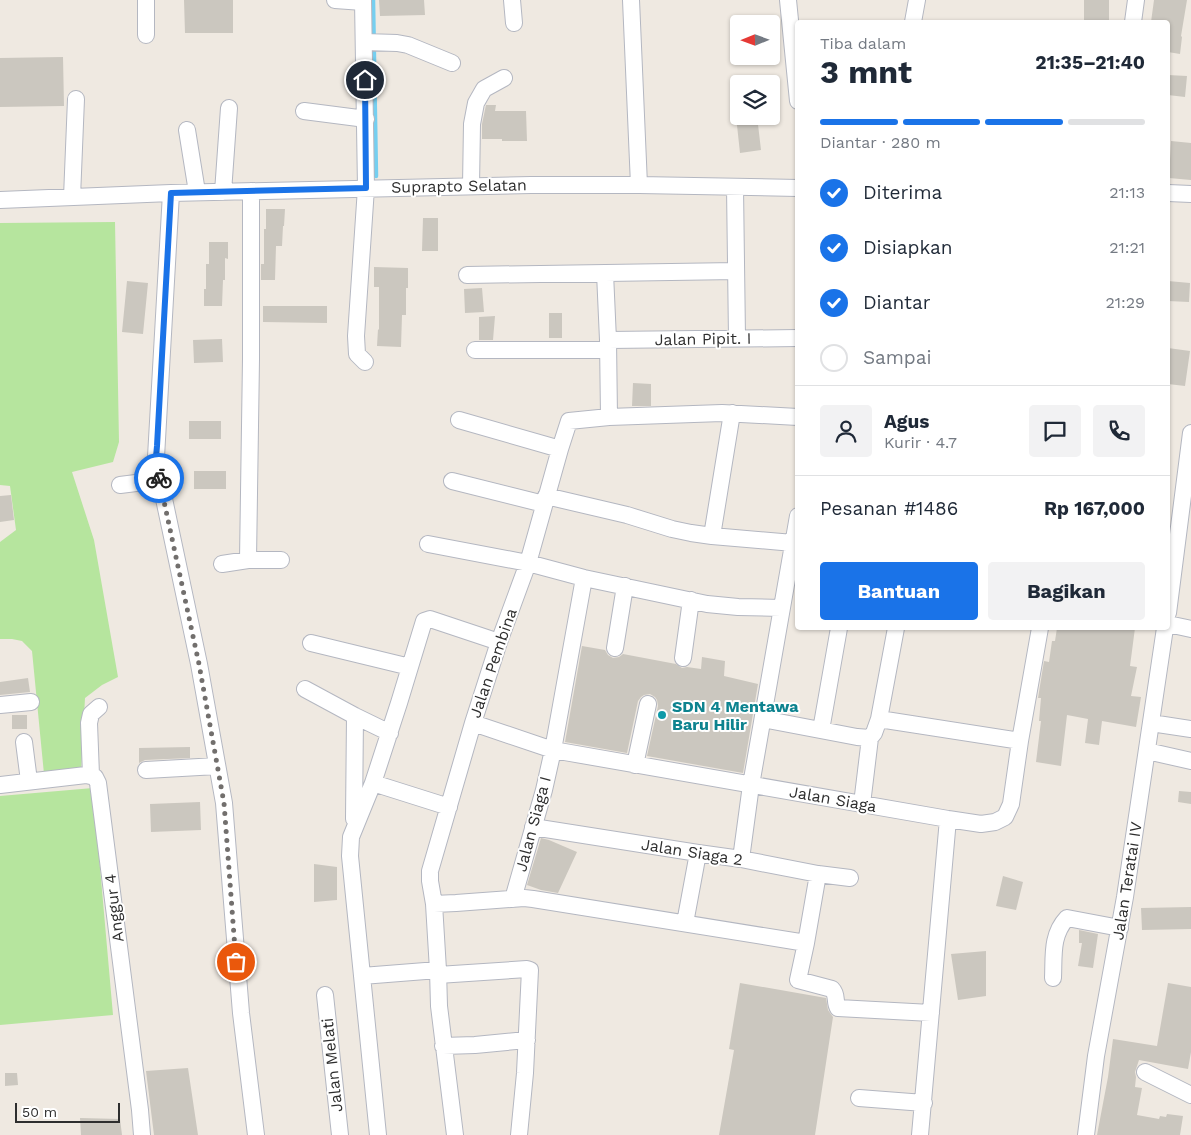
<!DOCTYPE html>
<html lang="id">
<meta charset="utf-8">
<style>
body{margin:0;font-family:"Work Sans",sans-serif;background:#f2f2f3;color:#1f2937;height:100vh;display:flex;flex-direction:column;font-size:19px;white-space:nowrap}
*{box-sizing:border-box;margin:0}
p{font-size:16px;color:#747a83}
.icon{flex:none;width:28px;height:28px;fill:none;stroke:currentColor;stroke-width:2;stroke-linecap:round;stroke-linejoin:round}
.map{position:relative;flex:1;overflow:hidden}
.side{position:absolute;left:795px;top:20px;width:375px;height:610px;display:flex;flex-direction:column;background:#fff;border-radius:5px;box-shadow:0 1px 4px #0004}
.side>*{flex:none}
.needle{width:32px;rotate:269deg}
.buttons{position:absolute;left:730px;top:15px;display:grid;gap:10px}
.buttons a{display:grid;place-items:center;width:50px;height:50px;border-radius:5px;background:#fff;box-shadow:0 1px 4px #0004;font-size:25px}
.scale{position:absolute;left:15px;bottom:12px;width:105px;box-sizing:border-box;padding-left:5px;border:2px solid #2e2e2e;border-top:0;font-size:14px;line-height:18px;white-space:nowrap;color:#2e2e2e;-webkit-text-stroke:4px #fff;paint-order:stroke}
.pin{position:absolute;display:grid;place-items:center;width:42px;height:42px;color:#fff;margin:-21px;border:2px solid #fff;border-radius:50%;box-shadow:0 1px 5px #0007}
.courier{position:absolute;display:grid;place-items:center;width:50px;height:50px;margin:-25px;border:4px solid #1a73e8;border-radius:50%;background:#fff;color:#222;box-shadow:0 1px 6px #0007}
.head em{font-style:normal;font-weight:700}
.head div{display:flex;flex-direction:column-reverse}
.head{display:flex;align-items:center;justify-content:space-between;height:85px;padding:0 25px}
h1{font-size:32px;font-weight:700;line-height:38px}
.bar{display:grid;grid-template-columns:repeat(4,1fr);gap:8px 5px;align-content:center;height:60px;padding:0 25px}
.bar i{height:6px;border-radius:4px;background:#e0e1e3}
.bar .selected{background:#1a73e8}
.bar p{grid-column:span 4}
.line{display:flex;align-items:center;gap:12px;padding:0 25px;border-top:1px solid #e0e1e3}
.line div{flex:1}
.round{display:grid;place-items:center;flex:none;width:52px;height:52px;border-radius:5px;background:#f2f2f3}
ol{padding:0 25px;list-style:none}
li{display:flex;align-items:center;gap:15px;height:55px}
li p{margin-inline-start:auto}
li .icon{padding:5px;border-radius:50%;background:#1a73e8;color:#fff;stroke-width:4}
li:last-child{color:#747a83}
li i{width:28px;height:28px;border:2px solid #e0e1e3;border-radius:50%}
.primary-button{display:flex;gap:10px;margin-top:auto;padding:10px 25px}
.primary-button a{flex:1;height:58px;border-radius:5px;background:#1a73e8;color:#fff;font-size:20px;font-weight:700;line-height:58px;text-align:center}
.primary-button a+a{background:#f2f2f3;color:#1f2937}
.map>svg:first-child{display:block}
.green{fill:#b6e59e}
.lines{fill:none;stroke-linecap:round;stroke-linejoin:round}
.stream{stroke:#75cff0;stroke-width:4.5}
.building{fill:#cbc7bf}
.minor-casing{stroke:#b4b7c1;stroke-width:18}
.minor{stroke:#fff;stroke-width:16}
.done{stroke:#726f6d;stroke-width:5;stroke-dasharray:0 9}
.route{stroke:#1a73e8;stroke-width:6}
.culture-dot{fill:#0f9aa8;stroke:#fff;stroke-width:2}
.labels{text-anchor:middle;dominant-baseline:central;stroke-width:4;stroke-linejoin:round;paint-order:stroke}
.street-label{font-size:16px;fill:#2e2e2e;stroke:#fff}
.culture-label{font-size:16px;font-weight:bold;fill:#0d838f;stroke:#fff;text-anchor:start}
</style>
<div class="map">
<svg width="1191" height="1135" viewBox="0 0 1191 1135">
<rect width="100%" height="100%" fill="#efe9e1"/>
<!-- green -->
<path class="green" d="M115,222l4,220 -6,20 -41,10 22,68 24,137 -16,8 -17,13 -4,74 -37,2 -12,-123 -10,-10 -10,-2h-12v-97l16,-12 -6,-44 -10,-1v-262z
M93,788l20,227 -113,10v-229z"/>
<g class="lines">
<!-- stream -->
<path class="stream" d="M373,0l3,176"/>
</g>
<!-- building -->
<path class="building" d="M184,0h49v33h-48z
M379,0h45l1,15 -45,1z
M1084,0h25v22h-25z
M1154,0h33l-6,36 1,1 -2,17 -12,-2v-30h-17z
M63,57l1,49 -64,1v-49z
M1168,75l19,1 -2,21 -17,-2z
M486,105h10l-1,6h31l1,30h-25v-2h-20v-15z
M736,116h21l4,34 -21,3z
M1171,141l20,2v37l-22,-2z
M266,209h19l-1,17h-1l-1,20h-6l-1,34h-14v-16h3v-35h2z
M423,218h15v33h-16z
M209,242h19v17l-3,-1v22h-2l-1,26h-18v-17h2v-25h3z
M374,267l34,1v20h-2v27h-4l-1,32 -24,-1 1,-17 1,1v-43h-5z
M127,281l21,2 -5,51 -21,-2z
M1168,281l22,2 -1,19 -21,-1z
M482,288l2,24 -19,1 -1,-24z
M263,306h64v17l-64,-1z
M549,313h13v25h-13z
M495,316l-2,24h-14v-23z
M222,339l1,23 -29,1 -1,-23z
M1168,348l22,3 -5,35 -17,-2z
M633,383l18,1v22h-19z
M189,421h32v18h-32z
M194,471h32v18h-32z
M11,495l3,25 -14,2v-26z
M1057,628h78l-5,38 7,1 -6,29 10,1 -5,30 -34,-6 -3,24 -14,-2 3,-24 -21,-4 -6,51 -25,-4 5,-41h-2l2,-23h-3l6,-37 5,1 3,-21h3z
M582,646l23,4 3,5 5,3 6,-1 4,-3 53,10 6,4 5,-1 14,2 1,-12 23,4 -1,15 34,8 -15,89 -96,-17 11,-50 -1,-6 -2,-3 -5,-3 -6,1 -3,2 -3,4 -11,52 -62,-11z
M28,678l2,14 -30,3v-13z
M12,715h15v14h-15z
M190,747v11l-45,2 -6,3v-15z
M1179,791l12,1v12l-13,-2z
M200,802l1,28 -50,2 -1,-28z
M541,838l8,2 28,12 -19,41 -17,-3 -14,-5z
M314,864l23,3v33l-23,2z
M1003,876l20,6 -7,28 -20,-4z
M1191,907v22l-49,1 -1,-22z
M1079,930l19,4 -5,34 -15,-2 4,-23h-3z
M986,951v45l-28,4 -7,-46z
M740,983l86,15 2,12 5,7 -18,118h-96l15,-85 -5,-1z
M1168,983l23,4v65l-3,17 -49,-9 -4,12 1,5 -1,10 7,1 -5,27 22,4 1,-3 6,1 1,-3 16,2 -3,19h-83l11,-58 5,-38 44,7z
M188,1068l10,67h-44l-8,-64z
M5,1073h12l1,12 -13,1z
M80,1118l40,1 2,16h-41z"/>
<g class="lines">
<defs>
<path id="minor" d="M146,0v35
M335,0l28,2
M363,0l3,188 -10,148 1,18 8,8
M512,0l2,23
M631,0l8,185
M788,0l10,101
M913,22l4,-22
M1133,22l3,-22
M364,42l33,1 11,2 44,18
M304,111l62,8
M187,130l10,62
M471,186l1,-62 4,-21 8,-14 20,-11
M735,187l2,151
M223,192l6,-84
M171,193l-15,264 4,23 39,184 25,139 17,210 15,122
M1168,193l23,1
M72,197l4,-98
M0,200l171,-7 360,-8h108l159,3
M605,273l3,67 1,77
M467,275l269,-4
M608,340l190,-2
M475,350h133
M459,420l101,29
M452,481l92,23
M120,485l40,-5
M546,496l81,19 45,14 19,4 21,3 81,7
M712,536l20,-123
M428,544l100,19 56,15 123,26 31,3 43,1
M248,560l3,-201v-168
M222,564l26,-4h33
M1168,613l23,-180
M1168,624l23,5
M311,643l99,24
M615,648l10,-62
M683,658l8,-58
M305,689l50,27 35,17
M0,705l31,-3
M763,719l94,18 13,1 4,-5 5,-14 17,-91
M879,719l141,22
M473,723l80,27 395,69 33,5 14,-2 10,-5 6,-13 9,-63 20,-113
M1151,723l40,6
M821,730l18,-102
M24,742l5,39
M1147,751l44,10
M635,765l13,-61
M146,770l71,-4
M91,775l-2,-52 2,-9 8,-7
M373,783l76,24
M0,785l86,-10 9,2 3,6 42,327 2,25
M862,804l8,-66
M354,819l1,-103
M533,827l165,26 43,6 77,15 32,4
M741,859l10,-74 47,-269
M818,874l-12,69 -8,37 34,9c6,6 2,13 6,19l93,5
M513,899l31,-109 9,-40 31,-172
M434,904l22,-1 68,-5 9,1 273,44
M685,923l13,-70
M438,975l89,-6 3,1 -5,103 -6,62
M362,976l76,-6
M1053,978c1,-22 -2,-43 14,-60l53,10
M325,995l15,140
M443,1046l32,-1 52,-5
M1145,1072l46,23
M859,1098l65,5
M378,1135l-28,-279 1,-19 22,-54 26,-80 25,-82 6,-2 69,23
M455,1135l-16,-129 -1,-36 -4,-66 -4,-23v-10l43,-148 26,-81 29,-79 32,-114 9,-28 40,-4 113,-4 76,4
M920,1135l28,-316
M1086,1135l10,-79 29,-159 40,-269"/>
</defs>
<!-- minor casing -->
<use href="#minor" class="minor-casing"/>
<!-- minor -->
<use href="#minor" class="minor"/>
</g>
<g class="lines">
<!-- done -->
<path class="done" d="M159,478l40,186 25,139 12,159"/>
<!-- route -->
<path class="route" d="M159,478l-3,-21 1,-11 14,-253 195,-5 -1,-108"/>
</g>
<!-- markers -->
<circle class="culture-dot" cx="662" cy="715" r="5"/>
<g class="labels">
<!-- street labels -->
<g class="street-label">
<text transform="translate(459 186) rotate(-1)">Suprapto Selatan</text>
<text transform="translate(703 339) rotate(-1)">Jalan Pipit. I</text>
<text transform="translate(493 663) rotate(-71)">Jalan Pembina</text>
<text transform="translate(833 799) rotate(10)">Jalan Siaga</text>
<text transform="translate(533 824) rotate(-75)">Jalan Siaga I</text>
<text transform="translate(692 852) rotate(9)">Jalan Siaga 2</text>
<text transform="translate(1127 881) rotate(-81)">Jalan Teratai IV</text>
<text transform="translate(114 908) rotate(-97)">Anggur 4</text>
<text transform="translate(332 1065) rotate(-96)">Jalan Melati</text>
</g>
<!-- culture labels -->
<g class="culture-label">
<text x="672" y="706">SDN 4 Mentawa<tspan x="672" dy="18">Baru Hilir</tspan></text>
</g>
</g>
</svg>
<div class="buttons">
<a><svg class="needle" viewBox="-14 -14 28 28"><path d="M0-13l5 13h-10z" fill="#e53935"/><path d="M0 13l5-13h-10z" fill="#747a83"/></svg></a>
<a><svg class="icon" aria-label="layers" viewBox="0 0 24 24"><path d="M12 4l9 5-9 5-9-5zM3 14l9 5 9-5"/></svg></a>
</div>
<div class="scale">50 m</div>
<div class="pin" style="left:236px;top:962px;background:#ea580c"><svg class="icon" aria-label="bag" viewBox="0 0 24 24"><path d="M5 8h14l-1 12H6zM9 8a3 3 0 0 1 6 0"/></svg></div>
<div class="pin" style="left:365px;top:80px;background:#1f2937"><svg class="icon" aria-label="home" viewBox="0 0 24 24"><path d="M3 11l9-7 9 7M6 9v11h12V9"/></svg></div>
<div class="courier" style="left:159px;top:478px"><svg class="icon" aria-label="bike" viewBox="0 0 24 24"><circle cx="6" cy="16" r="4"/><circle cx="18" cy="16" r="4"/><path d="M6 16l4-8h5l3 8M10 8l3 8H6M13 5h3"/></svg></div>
<section class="side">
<div class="head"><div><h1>3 mnt</h1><p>Tiba dalam</p></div><em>21:35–21:40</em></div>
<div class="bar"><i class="selected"></i><i class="selected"></i><i class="selected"></i><i></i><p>Diantar · 280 m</p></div>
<ol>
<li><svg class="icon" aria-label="check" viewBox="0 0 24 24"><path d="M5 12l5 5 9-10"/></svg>Diterima<p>21:13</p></li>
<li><svg class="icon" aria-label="check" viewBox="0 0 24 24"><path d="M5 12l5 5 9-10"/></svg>Disiapkan<p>21:21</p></li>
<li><svg class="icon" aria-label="check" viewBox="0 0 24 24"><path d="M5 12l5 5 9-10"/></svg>Diantar<p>21:29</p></li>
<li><i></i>Sampai</li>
</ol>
<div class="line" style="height:90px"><a class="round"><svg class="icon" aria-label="person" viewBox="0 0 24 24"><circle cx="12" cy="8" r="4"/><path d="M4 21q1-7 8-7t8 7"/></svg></a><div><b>Agus</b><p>Kurir · 4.7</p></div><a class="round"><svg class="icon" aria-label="chat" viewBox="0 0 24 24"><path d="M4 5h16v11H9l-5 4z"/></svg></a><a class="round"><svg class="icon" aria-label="phone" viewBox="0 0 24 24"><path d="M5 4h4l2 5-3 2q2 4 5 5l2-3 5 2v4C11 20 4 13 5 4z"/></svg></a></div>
<div class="line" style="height:65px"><div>Pesanan #1486</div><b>Rp 167,000</b></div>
<div class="primary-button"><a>Bantuan</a><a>Bagikan</a></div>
</section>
</div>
